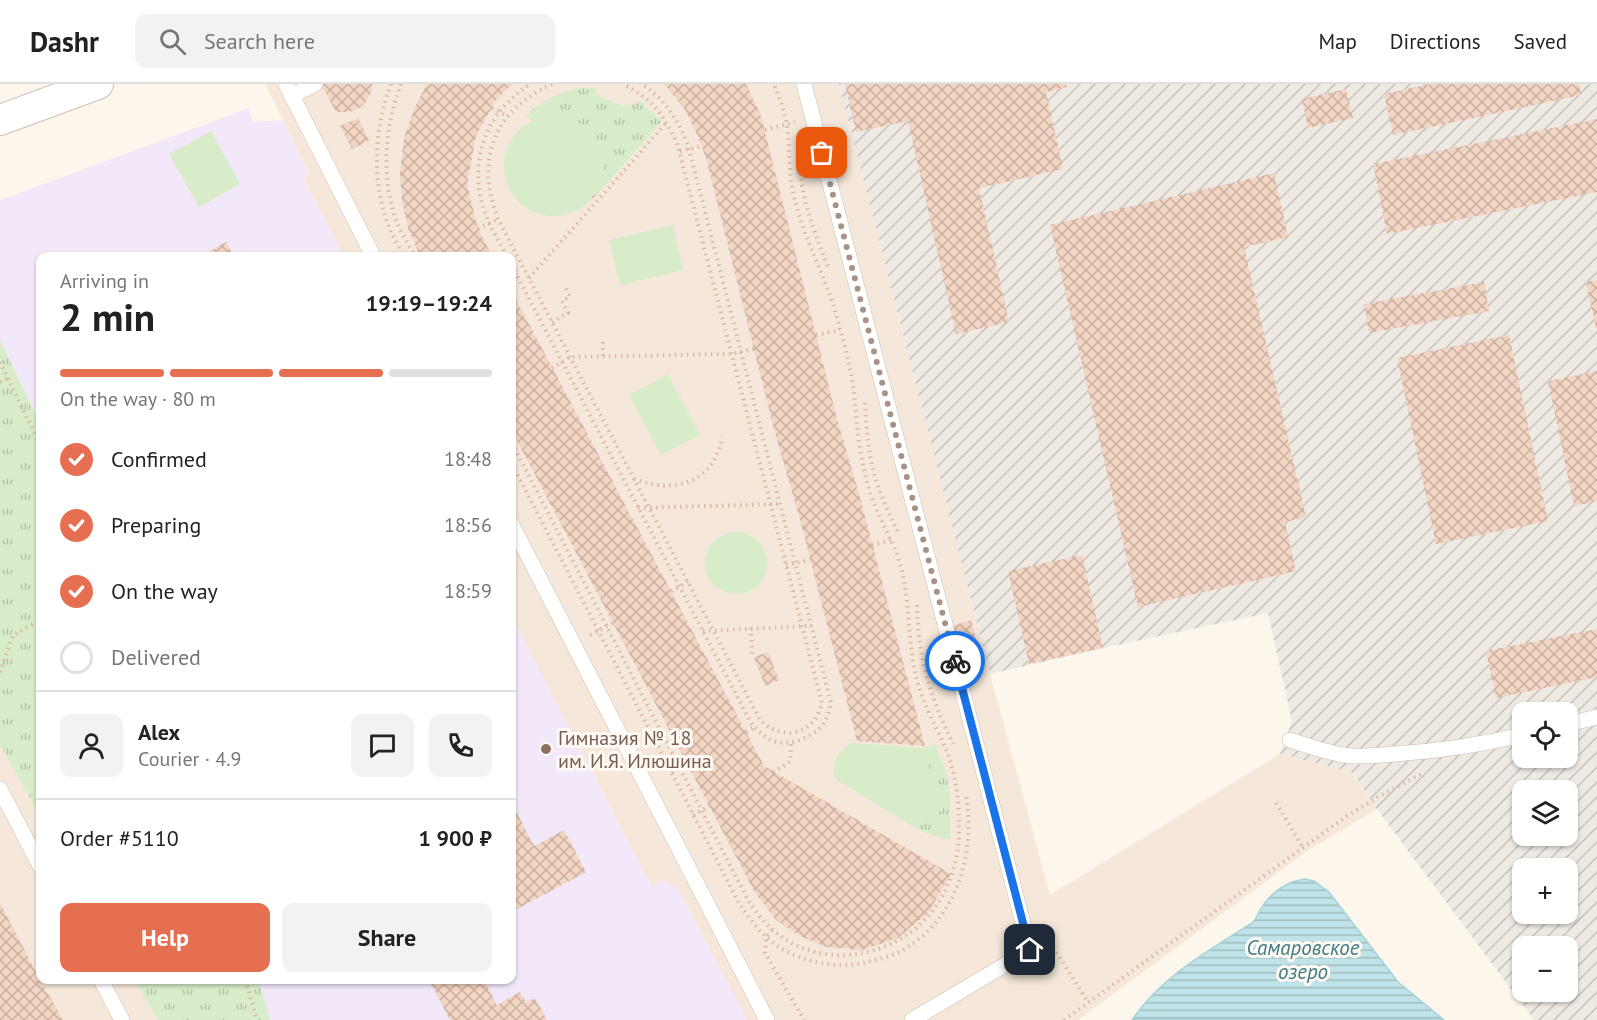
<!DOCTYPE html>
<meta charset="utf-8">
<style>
body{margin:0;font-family:"PT Sans",sans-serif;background:#f2f2f2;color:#222;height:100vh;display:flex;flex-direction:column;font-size:22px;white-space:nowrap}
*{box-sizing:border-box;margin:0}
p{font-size:20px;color:#767676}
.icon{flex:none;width:33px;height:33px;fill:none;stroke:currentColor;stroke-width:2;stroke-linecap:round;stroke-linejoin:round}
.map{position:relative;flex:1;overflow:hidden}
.drawer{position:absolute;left:36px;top:168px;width:480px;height:732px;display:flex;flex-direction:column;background:#fff;border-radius:12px;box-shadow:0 2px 4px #0004}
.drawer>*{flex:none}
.buttons{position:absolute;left:1512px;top:618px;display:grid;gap:12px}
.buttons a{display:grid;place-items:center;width:66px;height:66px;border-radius:12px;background:#fff;box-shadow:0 2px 4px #0004;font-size:30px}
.pin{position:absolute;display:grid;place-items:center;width:51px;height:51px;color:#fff;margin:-26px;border-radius:12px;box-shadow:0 3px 9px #0006}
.courier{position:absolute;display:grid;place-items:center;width:60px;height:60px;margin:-30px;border:4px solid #1a73e8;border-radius:50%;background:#fff;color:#222;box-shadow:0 2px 8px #0007}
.head em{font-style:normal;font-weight:600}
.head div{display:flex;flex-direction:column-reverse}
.head{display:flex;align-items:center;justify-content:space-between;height:102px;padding:0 24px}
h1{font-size:39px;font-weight:600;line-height:45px}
.bar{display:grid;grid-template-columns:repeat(4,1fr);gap:9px 6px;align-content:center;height:72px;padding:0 24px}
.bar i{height:8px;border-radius:4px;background:#e0e0e0}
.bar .current{background:#e76f51}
.bar p{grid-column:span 4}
.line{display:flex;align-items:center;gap:15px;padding:0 24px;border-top:2px solid #e0e0e0}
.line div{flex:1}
.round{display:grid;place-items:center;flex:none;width:63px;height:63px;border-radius:12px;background:#f2f2f2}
ol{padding:0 24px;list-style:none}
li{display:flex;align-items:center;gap:18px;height:66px}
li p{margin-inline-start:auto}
li .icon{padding:6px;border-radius:50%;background:#e76f51;color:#fff;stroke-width:4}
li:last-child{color:#767676}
li i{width:33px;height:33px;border:3px solid #e0e0e0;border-radius:50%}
.action{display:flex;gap:12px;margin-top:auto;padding:12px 24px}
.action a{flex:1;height:69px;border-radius:12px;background:#e76f51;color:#fff;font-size:24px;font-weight:600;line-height:69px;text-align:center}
.action a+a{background:#f2f2f2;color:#222}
header{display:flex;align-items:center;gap:36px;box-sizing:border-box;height:84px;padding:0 30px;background:#fff;border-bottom:2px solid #e0e0e0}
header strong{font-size:28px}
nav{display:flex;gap:33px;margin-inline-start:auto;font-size:21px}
.search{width:420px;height:54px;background:#f2f2f2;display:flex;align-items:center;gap:15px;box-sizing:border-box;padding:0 21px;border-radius:12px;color:#767676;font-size:22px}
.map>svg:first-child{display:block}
.residential{fill:#f5e8da}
.industrial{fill:url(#industrial-furrows);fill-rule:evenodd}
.education{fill:#f3e8fa}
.grass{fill:url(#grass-tufts)}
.park{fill:#d8ecc9}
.water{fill:url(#water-rules);stroke:#a5d3da;stroke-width:1.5}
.building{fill:url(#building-cross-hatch)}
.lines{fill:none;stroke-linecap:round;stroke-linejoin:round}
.service-casing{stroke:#d1beb0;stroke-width:16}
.minor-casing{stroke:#d1beb0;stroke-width:32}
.path{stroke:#d9b8a5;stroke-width:4;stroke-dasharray:1.5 4.5;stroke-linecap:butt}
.service{stroke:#fff;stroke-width:15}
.minor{stroke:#fff;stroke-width:30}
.done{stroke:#a89285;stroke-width:6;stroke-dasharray:0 10.8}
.route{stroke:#1a73e8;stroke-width:8}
.education-dot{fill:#8d6e63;stroke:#fffaf3;stroke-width:2}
.labels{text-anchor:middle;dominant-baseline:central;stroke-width:6;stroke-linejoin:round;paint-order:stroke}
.education-label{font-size:20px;fill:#785e54;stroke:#fffaf3;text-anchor:start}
.water-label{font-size:21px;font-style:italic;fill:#437c86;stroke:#fffaf3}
</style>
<header>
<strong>Dashr</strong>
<div class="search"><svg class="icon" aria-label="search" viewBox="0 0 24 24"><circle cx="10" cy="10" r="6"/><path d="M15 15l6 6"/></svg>Search here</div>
<nav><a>Map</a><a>Directions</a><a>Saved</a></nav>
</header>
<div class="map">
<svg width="1597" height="936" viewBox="0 0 1597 936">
<defs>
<pattern id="industrial-furrows" width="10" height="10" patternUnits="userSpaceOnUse" patternTransform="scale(1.5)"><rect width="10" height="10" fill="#efe9e4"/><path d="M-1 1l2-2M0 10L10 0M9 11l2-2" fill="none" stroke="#c7c0bb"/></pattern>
<pattern id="grass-tufts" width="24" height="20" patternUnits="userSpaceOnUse" patternTransform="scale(1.5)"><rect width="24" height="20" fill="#d8ecc9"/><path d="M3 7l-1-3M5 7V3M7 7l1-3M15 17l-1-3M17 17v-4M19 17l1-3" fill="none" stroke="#b4c2a5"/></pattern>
<pattern id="water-rules" width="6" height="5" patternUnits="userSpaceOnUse" patternTransform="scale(1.5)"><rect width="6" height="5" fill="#bfe3e8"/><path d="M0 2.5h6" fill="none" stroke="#a0bbbe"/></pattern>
<pattern id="building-cross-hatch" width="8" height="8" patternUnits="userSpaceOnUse" patternTransform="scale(1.5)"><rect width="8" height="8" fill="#f3d5c3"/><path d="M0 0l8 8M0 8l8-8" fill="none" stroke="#cab0a1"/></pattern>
</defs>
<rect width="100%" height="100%" fill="#fdf6ec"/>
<!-- residential -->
<path class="residential" d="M265,0h574l151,590 60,221 230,-141 72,19 25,36 -67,40 -232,171h-331l-69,-131 -27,-3 -139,-269v-361h-168l-41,-78 6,-5z
M0,661l40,71v164h94l24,40h-158z"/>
<!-- industrial -->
<path class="industrial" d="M839,0h758v936h-63l-157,-211 -24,-36 -73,-19 12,-33 -24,-108 -165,35 -113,26zM1522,628h46v46h-46zM1522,706h46v46h-46zM1522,784h46v46h-46zM1522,862h46v46h-46z"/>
<!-- education -->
<path class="education" d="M249,24l4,14 30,-2 26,54 -6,4 41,78h-304v167l-40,-83v-140z
M512,533l139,269 11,-5 16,8 69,131h-477l-10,-35v-5h252z"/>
<!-- grass -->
<path class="grass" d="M581,4h15v6c15,7 30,18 44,6l21,22 -65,74 -2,-2 4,-6 -56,-71 -10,4 -6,-6c16,-15 33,-23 55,-27z
M0,256l40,83v393l-40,-71z
M935,660l12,31 3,23v42c-17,-4 -31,-9 -46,-19l37,-10 -18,-63z
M134,896h126v5l10,35h-112z"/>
<!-- park -->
<path class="park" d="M504 82a50 50 0 1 1 100 0a50 50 0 1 1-100 0Z
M211,47l29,53 -41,23 -30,-53z
M673,141l10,45 -63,15 -11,-45z
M668,290l32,61 -39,20 -32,-60z
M705 479a31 31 0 1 1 62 0a31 31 0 1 1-62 0Z
M852,659l71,5 18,63 -37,10 -69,-42c-3,-18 1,-26 17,-36z"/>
<!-- water -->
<path class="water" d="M1305,795l9,2 15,11 69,90 46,38h-312c30,-44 76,-69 120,-97 5,-5 6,-10 10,-16 9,-15 26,-26 43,-28z"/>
<!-- building -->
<path class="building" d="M321,0h51v6l-5,10 -6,7 -8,4 -9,1h-8z
M427,0h85l-16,16 -20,36 -9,48 11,45 14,27h-72l-12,-28 -6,-27 -2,-29 4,-34 11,-31z
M664,0h82l15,32 76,303 24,82 64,245 -68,-5 -58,-225 -24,-83 -69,-275 -9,-24 -13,-26z
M845,0h221l1,3 -21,5 17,77 -84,19 30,134 -53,12 -48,-213 -52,11z
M1430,0h149l2,11 -188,40 -9,-41z
M1346,5l7,29 -45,10 -6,-29z
M358,34l11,23 -17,8 -12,-23z
M1597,35v73l-210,42 -14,-70z
M1274,89l14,64 -44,10 62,270 -21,5 11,49 -158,36 -88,-382z
M226,158l8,14h-33z
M1597,196v48h-1l-10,-46z
M1484,198l5,29 -120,22 -5,-29z
M512,208l252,474 187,108 -23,39 -30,25 -36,12 -36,-3 -26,-11 -24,-16 -22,-29 -242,-460z
M1509,251l39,186 -112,23 -39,-186z
M1597,287v130l-23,5 -26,-125z
M1082,471l21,93 -74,16 -21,-93z
M971,536l6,23 -20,5 -5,-22z
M1597,545v48l-101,21 -10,-47z
M768,568l11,28 -14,6 -11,-29z
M512,719l22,43 30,-16 22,42 -74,40z
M0,819l40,77 23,40h-63z
M429,896h55l13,25 23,-13 6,10 9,-4 12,22h-97z"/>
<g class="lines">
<defs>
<path id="service" d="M286,0l87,172
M804,0l226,866 -118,70
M291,12l24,-12
M512,441l255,495
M1568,640l29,-7
M1290,656c18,6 35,12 54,15 16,3 34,0 51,-1 43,-3 85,-9 127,-19
M0,705l40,77
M101,896l21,40"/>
<path id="minor" d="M0,36l98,-36"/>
</defs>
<!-- service casing -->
<use href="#service" class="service-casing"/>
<!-- minor casing -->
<use href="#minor" class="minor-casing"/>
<!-- path -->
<path class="path" d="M391,0c-17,45 -20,98 -2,143 4,10 10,20 15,29
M401,0c-17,44 -20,94 -4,139 5,11 12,22 18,33
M552,0c-59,27 -77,76 -54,135l261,499c14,17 38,21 55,3 4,-5 6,-12 8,-18l-145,-560c-15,-30 -24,-43 -54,-59
M492,24l15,8
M765,46l30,-8
M798,65c2,46 14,78 31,120
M680,67l22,-5
M593,112l4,4
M478,145l20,-10
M507,172c-9,-16 -19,-32 -24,-50 -10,-31 -4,-68 16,-94 9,-11 20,-20 31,-28
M512,182l239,457c16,19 32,26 55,14 6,-3 12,-6 16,-11 5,-6 7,-15 9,-23l-142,-554c-9,-27 -23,-49 -47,-65
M529,194l138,-156
M552,238l16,-9 -6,-12 8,-5 -6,-11
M816,251l24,-5
M603,258v15
M0,278l40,83
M552,284l18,-11 162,-3 22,-5
M0,298l8,-4
M865,319c1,17 2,35 5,52 5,27 16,54 29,79
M512,359l236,457c7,10 14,21 24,29 19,18 49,28 75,26 60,-4 103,-47 111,-107 3,-28 0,-69 -11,-96 -9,-22 -21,-42 -28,-65 -13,-40 -7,-83 -19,-123 -4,-16 -13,-30 -19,-45 -7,-14 -13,-30 -16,-46 -7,-26 -8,-53 -11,-80 -3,-25 -10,-50 -17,-75 -11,-42 -34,-80 -43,-122 -6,-23 -4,-47 -7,-70 -2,-15 -8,-28 -13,-42
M512,380l228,441c10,14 21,30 36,40 25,17 59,24 88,18 13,-4 27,-6 39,-13 54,-31 73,-97 63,-155
M634,395c39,15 80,5 88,-42
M638,424l142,-4
M872,461l19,-5
M786,481l24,-5
M671,507l17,-9
M917,521c1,53 13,92 36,139
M751,544l1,26
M703,547l109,-5
M590,551l23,-12
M0,588l13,-37 27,-15
M746,648l9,-5
M773,688l17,-10 1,-19
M672,689l15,-8
M1276,719l26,43
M693,731l16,-9
M772,846l-6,7 -1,16 39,67
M1050,858l38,60
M248,896l-1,5 10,35
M1064,936l283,-204 31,-19 45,-24"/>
<!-- service -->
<use href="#service" class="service"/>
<!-- minor -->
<use href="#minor" class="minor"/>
</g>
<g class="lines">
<!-- done -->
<path class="done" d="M822,69l133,508"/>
<!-- route -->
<path class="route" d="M955,577l75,289"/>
</g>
<!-- markers -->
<circle class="education-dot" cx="546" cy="665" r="6"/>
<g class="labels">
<!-- education labels -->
<g class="education-label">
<text x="558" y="654">Гимназия № 18<tspan x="558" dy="23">им. И.Я. Илюшина</tspan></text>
</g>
<!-- water labels -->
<g class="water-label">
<text x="1303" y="863">Самаровское<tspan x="1303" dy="24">озеро</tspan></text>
</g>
</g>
</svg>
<div class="buttons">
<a><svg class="icon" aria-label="locate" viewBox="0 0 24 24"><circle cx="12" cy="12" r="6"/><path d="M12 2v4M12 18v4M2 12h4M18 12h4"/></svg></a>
<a><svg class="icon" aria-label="layers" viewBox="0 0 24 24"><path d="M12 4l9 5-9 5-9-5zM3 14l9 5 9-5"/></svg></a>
<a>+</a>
<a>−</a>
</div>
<div class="pin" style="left:822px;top:69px;background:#ea580c"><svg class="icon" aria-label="bag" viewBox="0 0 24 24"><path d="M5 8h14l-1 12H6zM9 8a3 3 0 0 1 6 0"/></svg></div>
<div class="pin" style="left:1030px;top:866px;background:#1f2937"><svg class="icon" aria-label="home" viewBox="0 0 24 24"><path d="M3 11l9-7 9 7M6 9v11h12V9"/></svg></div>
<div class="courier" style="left:955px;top:577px"><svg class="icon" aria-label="bike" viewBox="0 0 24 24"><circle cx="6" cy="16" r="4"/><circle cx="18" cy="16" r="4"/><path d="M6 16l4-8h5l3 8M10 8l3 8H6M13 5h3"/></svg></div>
<section class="drawer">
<div class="head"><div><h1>2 min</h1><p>Arriving in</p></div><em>19:19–19:24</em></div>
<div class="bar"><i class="current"></i><i class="current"></i><i class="current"></i><i></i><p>On the way · 80 m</p></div>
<ol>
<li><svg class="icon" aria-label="check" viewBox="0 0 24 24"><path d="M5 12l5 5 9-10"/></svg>Confirmed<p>18:48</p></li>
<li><svg class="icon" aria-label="check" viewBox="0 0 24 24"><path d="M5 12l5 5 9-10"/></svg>Preparing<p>18:56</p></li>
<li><svg class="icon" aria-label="check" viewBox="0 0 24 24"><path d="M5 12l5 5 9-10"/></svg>On the way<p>18:59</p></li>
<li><i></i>Delivered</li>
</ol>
<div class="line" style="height:108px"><a class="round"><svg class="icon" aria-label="person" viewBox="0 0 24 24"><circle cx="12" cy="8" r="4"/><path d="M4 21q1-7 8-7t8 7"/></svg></a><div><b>Alex</b><p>Courier · 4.9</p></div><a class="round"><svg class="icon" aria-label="chat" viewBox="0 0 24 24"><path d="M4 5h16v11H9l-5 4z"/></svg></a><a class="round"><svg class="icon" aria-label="phone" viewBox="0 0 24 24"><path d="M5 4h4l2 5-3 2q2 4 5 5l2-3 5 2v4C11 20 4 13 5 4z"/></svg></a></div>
<div class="line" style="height:78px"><div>Order #5110</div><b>1 900 ₽</b></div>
<div class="action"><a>Help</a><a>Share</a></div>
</section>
</div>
